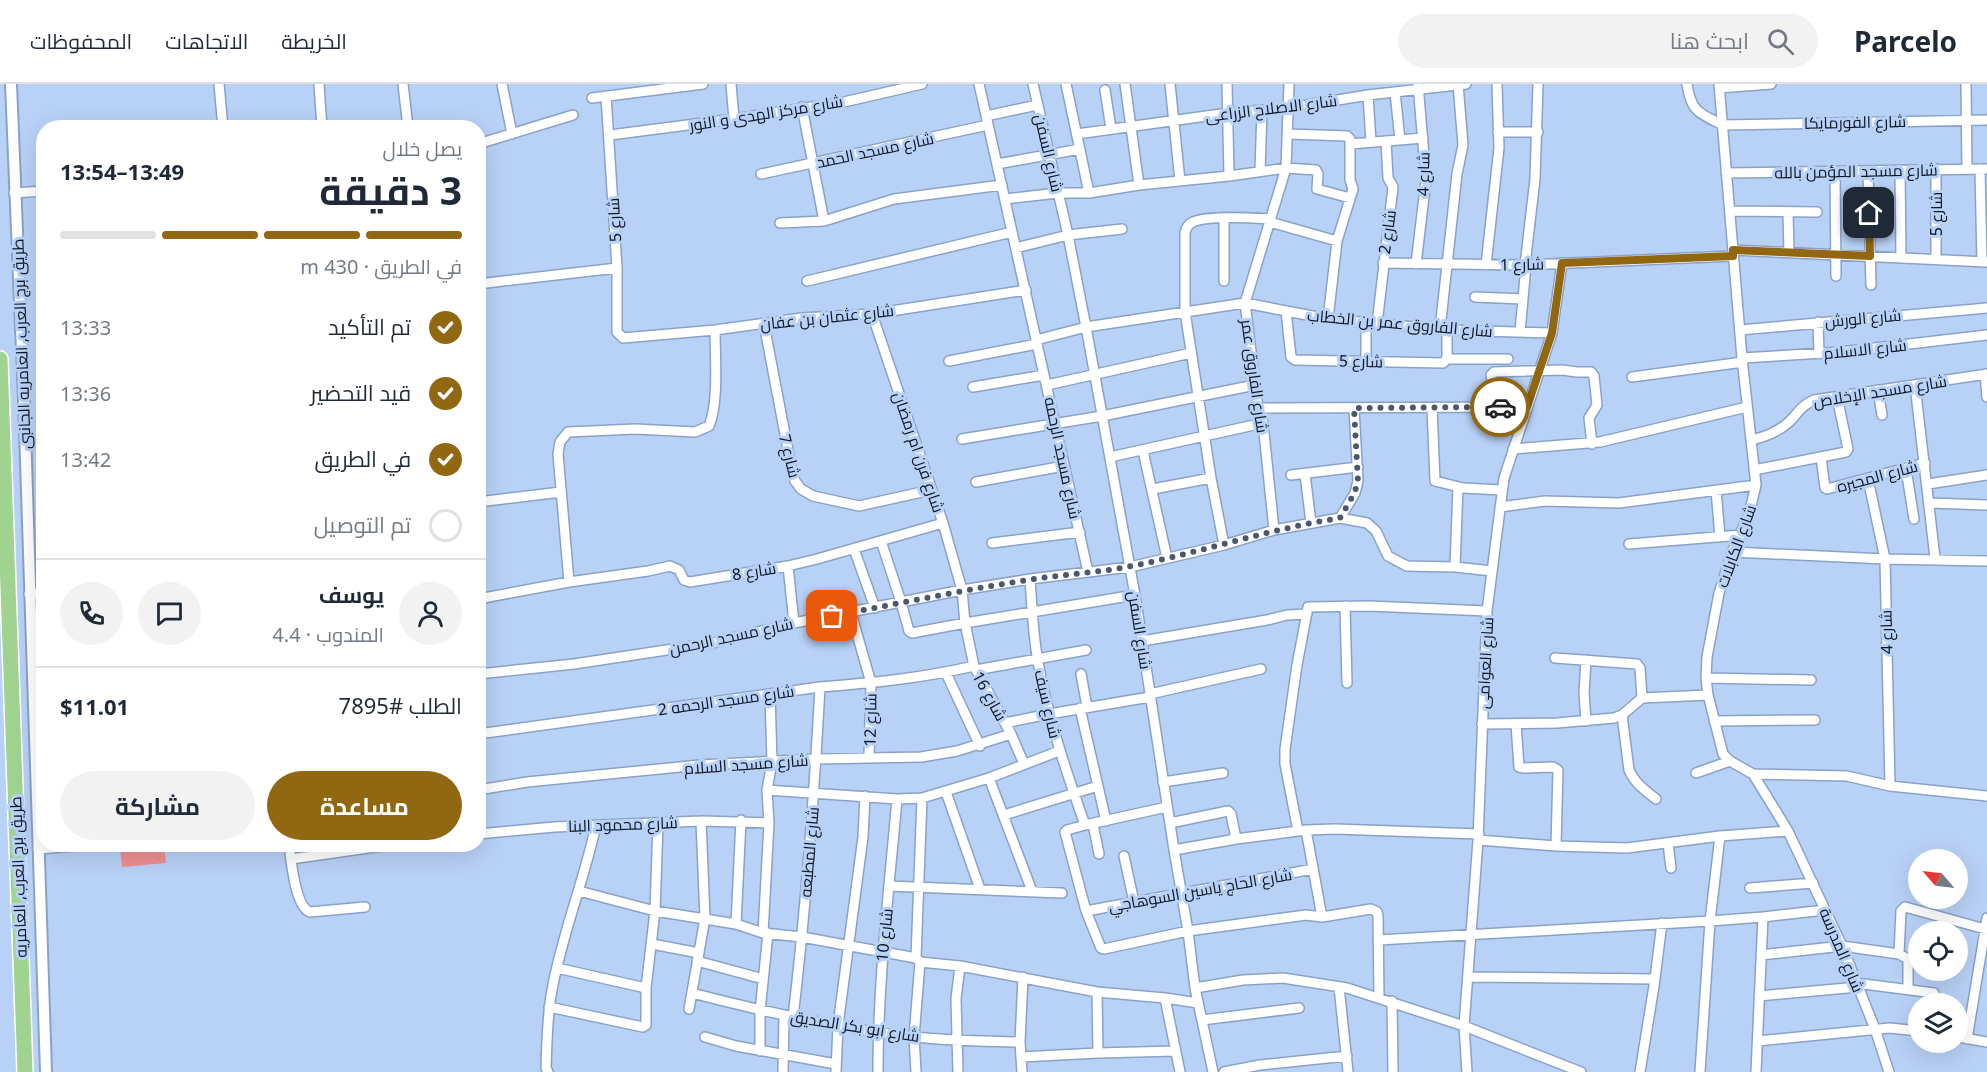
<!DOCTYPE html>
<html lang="ar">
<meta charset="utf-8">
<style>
body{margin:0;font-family:"Noto Sans",Cairo,sans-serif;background:#f2f2f3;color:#1f2937;direction:rtl;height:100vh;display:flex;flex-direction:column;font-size:22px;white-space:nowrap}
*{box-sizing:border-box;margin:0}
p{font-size:20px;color:#747a83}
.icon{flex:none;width:33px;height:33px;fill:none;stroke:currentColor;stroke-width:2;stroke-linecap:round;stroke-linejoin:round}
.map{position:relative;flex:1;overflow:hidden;direction:ltr}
.details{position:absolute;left:36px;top:36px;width:450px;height:732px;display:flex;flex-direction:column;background:#fff;border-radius:24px;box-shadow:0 6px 24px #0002;direction:rtl}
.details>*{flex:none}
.needle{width:39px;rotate:298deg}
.buttons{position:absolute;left:1908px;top:765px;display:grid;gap:12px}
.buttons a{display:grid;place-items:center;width:60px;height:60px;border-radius:50%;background:#fff;box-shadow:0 6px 24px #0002;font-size:30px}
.pin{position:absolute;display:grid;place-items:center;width:51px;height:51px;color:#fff;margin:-26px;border-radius:12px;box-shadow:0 3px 9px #0006}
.courier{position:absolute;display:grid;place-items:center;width:60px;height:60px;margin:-30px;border:4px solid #926711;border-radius:50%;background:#fff;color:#222;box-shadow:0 2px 8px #0007}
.headline em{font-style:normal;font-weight:700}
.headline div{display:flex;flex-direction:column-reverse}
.headline{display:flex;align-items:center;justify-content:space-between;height:102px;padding:0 24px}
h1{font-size:39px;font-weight:700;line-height:45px}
.bar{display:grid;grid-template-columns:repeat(4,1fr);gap:9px 6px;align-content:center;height:72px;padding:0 24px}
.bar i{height:8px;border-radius:4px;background:#e0e1e3}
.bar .current{background:#926711}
.bar p{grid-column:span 4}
.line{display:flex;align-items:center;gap:15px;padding:0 24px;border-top:2px solid #e0e1e3}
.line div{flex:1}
.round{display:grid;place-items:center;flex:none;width:63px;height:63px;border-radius:32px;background:#f2f2f3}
ol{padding:0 24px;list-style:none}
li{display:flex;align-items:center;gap:18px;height:66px}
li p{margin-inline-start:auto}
li .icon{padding:6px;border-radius:50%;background:#926711;color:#fff;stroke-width:4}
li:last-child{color:#747a83}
li i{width:33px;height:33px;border:3px solid #e0e1e3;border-radius:50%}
.cta{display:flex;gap:12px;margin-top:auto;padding:12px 24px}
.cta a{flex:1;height:69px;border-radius:36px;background:#926711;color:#fff;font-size:24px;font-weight:700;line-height:69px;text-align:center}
.cta a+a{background:#f2f2f3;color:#1f2937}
header{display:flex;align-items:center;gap:36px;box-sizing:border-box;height:84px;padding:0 30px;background:#fff;border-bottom:2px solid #e0e1e3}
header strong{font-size:28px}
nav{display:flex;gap:33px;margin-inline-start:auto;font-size:21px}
.search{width:420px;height:54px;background:#f2f2f3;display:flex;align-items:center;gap:15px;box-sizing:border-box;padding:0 21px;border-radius:33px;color:#747a83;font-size:22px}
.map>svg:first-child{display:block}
.pitch{fill:#ee8e91}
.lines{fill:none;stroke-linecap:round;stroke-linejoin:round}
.minor-casing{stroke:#8aa2c6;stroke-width:12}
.tertiary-casing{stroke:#8aa2c6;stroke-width:14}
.trunk-casing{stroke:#fff;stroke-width:18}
.minor{stroke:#fff;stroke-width:9}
.tertiary{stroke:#fff;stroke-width:10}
.trunk{stroke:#a0d390;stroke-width:15}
.done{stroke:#4a586e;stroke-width:6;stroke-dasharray:0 10.8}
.route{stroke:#926711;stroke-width:8}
.labels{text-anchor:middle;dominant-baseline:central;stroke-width:6;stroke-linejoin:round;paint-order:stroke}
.street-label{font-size:16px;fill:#0e1724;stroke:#b8d1f6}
</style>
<header>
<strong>Parcelo</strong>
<div class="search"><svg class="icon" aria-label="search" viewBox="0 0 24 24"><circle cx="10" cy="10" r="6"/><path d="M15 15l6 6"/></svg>ابحث هنا</div>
<nav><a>الخريطة</a><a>الاتجاهات</a><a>المحفوظات</a></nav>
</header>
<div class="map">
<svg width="1987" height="988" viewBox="0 0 1987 988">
<rect width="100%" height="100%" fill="#b8d1f6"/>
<!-- pitch -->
<path class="pitch" d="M152,761h12l2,18 -44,4 -2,-19z"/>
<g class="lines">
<defs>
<path id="minor" d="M219,0l4,44
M319,0l3,44
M403,0l5,44
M502,0l10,50
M731,0l3,35
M979,0l109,488
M1033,0l35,151 18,92 49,268 39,255 14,81 7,57 18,84
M1066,0l23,109
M1125,0l14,101
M1170,0l10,97
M1227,0l2,92
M1687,0c4,28 12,29 36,41l264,-5
M1719,0l23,274 14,127 -7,29 -17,38 -13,41 -12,64 -1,21 2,17 15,59 7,7 23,13 35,57 54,115 33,83 14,43
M1966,0l1,85
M1719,4l52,-4
M1105,6l6,39
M1395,8l5,48
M1368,11l3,47
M606,12l11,172v64l6,6 92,-8 87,-12 70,-4 154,-24
M592,14l111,-14
M802,23l22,114
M986,32l51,-11
M1498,48h40
M1077,50l151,-21 61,-5 79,-13 98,-11
M1288,50l59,2 3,3v41l3,9 -16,52 -9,78
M610,51l124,-16 110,-17 78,-18
M478,60l95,-29
M1350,60l73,-6
M997,80l83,-15
M1936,85v90
M1980,85l2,93
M1900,86l1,88
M1260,87l2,-61
M1835,87l1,105
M1868,87l3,114
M1726,89l261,-4
M761,90l227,-49
M14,109l30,-2
M1005,115l53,-6h31l50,-8 90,-9 57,-8 30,2 2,4 -1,15 33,9
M1730,127l87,1
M1788,128l1,40
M1270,138l67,19
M780,139l44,-2 70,-22 108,-14
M1016,164l52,-13 54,-6
M1733,166l254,12
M1383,179l143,2 207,-9
M1416,180l10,-84 -8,-96
M1486,181l13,-117 -2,-64
M1525,181l10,-86 3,-95
M807,197l205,-49
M1224,197v-63
M478,200l139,-16
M1475,213l48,2
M1286,227l5,46 4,3 148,3 4,-4v-29
M872,230l71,209 19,67 3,33 9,43 37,68 13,30
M1818,238l1,32
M764,240l28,147 3,10 6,8 12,7 46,10 72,-16
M1377,240l16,-137 -5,-9 -2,-37
M1440,245l17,-155 6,-29 -5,-61
M1740,246l247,-22
M1520,248l6,-67
M1036,256l50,-13 159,-24 83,16 119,11 105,3
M1742,274l98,-6 147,-17
M1447,275h61
M949,277l88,-17
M1366,277v-39
M1985,290l2,23
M1632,293l111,-15
M1047,301l144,-32
M1915,301l20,173
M973,303l71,-12
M1878,306l4,25
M1258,324l269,-1
M1432,324l3,73 28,7 38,2
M1498,324l-7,-33 3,-3 68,-2 15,2h14l3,4 3,29 -8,13 3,26
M962,355l140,-23 153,-31
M1751,356c14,-3 27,-8 38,-18 9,-9 13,-17 25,-22l173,-26
M1513,365l87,-7 147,-35
M1143,367l24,107
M1110,373l153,-34
M1821,373l4,31 2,1 98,-26
M1906,385l8,50
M1754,386l92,-18 2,-3 -11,-52
M1305,390l6,49
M1291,391l67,-8
M1868,395l17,80 5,227
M976,398l88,-16
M1928,400l59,-9
M1153,405l58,-11
M1716,406l4,47
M478,418l83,-10
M1930,419l57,2
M1500,423l45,-6 74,2 137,-18
M1340,434l15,-25 3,-12 -4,-73
M1274,446l-11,-107 -5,-15 -13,-105 41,-135 3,-84
M881,457l20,61 8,29 3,2 53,-10 170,-28
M992,459l88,-11
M1629,460l112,-9
M1224,461l-13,-67 -26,-166v-79c1,-5 3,-9 8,-11 15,-7 60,-4 78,-3
M854,465l21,59
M1732,468l153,7 102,2
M788,482l6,57
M1455,483l3,-80
M1030,495c2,28 3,56 8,83 10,56 28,109 47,163
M569,498l-11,-128 2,-12 8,-10 67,-3 60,3 14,-6c10,-24 6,-69 6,-96
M29,510l15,-1
M478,515l91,-17 79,-11 22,-5 9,4 5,10 6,2 98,-16 29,-7 126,-36
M1345,522l2,77
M851,529l20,70 -2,75
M1142,557l125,-21 20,-5 20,-1
M1555,574l82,6 3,4 2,30
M976,586l110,-20
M946,589l34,73
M478,590l96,-10 139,-21 81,-20 168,-33 68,-11 100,-12 94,-22 50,-15 66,-12 27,5 9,8 12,25 19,10 48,1 37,4
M1081,590l6,33
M1706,594l105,2
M1150,610l111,-25
M1080,624l26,113
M1622,631l7,55c6,14 16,20 27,29
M1586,637l-2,-28 2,-33
M1714,637l101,-1
M1005,639l44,-9 101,-17
M1482,640l75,-1 57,-5 8,-3 20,-17 66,-3
M1516,640l3,43 4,1 30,-1 5,3 -2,76
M478,650l342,-47c52,-4 103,-9 154,-21
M1696,689l34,-12
M1753,690l94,2 43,10 97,10
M989,694l43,113
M1163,698l60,-9
M478,706l49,-8 173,-17 116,-6 105,-2 36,-6 54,-17
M767,706l130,9 25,-1 67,-20 70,-27
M946,708l34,97
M1167,723l-82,18 -18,5 -2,2 21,79 15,37 3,1 84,-18 118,-16 16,2 49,-8 6,3 1,4 1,81
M1004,731l94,-29
M1170,739l58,-12 3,3 5,25
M1093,740l6,30
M1306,746l16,87
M1298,747l-13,-67v-15l12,-84 11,-58 61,-1 118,5
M478,750l76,-7 147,-6 68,2
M1478,756l78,6 71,2 93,-12 68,-5
M1668,759l3,25
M289,760c2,16 6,63 21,68l55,-5
M38,765l63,-5
M1174,766l62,-11 70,-9 29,-1 144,5
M1124,772l10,46
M291,775l105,-15
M889,802l173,7
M1750,804l63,-5
M579,807l76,20 81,13 27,9 39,4 114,21 4,4 40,4 137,26 68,6 33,5
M1086,827l227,-42
M736,840l5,-104
M763,849l6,-110 -2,-33 5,-28 -2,-68
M1378,856l332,-19 53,-4 62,-7
M652,860l47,9
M1899,870l2,-43 4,-4 80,22
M1761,871l81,-9 57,8 9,5v30
M916,874l6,-160
M697,877l66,18
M557,884l89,20
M1468,893l187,2
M1856,899l78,10
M1339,903l9,85
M1195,904l48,-8 40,-2 64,10 117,38 117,46
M1097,908l1,61
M692,909c73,19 148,36 224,44 34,4 69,4 104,5
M1759,912l99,-9
M1165,914l15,74
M1392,917l1,71
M549,923l94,20 3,-2v-37l9,-77 3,-87
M689,925l16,-91 -4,-97
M793,933c13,-110 21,-220 27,-330
M1202,936l97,-12
M705,953l31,9 100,18
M1958,953l29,5
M1967,955l20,-121
M1758,957l132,-13 28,3
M760,967v-40l8,-78
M1021,973l77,-4 78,-2
M548,988l-2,-4c1,-26 1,-52 6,-78 10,-56 32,-109 44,-165
M783,988l1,-57
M836,988l2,-47 25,-188 2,-41
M878,988c0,-92 11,-182 19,-273
M916,988l-2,-35 6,-75
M958,988l-2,-73 4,-33
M1022,988l-2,-30 3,-65
M1224,988l36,-7 87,-9
M1467,988l-3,-46 14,-186 9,-229 17,-133 48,-145 10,-70
M1640,988l14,-86 8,-63
M1700,988l10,-151 10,-85
M1756,988l7,-155"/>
<path id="tertiary" d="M11,0l13,316 22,672"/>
<path id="trunk" d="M0,275l25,713"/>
</defs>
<!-- minor casing -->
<use href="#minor" class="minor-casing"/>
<!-- tertiary casing -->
<use href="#tertiary" class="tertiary-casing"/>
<!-- trunk casing -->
<use href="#trunk" class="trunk-casing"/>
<!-- minor -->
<use href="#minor" class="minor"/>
<!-- tertiary -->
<use href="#tertiary" class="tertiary"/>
<!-- trunk -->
<use href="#trunk" class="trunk"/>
</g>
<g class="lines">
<!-- done -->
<path class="done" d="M832,532c65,-12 130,-26 196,-36 35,-6 70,-7 104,-14 70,-14 137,-37 208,-48l14,-24 4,-12 -4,-74 146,-1"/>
<!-- route -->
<path class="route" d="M1500,323h27l25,-74 10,-70 171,-7v-6l137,6 -1,-43"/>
</g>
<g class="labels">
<!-- street labels -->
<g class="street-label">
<text transform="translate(1271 24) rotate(-7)">شارع الاصلاح الزراعى</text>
<text transform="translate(766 29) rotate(-9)">شارع مركز الهدى و النور</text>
<text transform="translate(1855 38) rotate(-1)">شارع الفورمايكا</text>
<text transform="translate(875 66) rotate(-12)">شارع مسجد الحمد</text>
<text transform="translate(1049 69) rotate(77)">شارع السفن</text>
<text transform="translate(1856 87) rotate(-1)">شارع مسجد المؤمن بالله</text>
<text transform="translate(1423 90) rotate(-89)">شارع 4</text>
<text transform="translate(1936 130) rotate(-90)">شارع 5</text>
<text transform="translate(614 136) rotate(-93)">شارع 5</text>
<text transform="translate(1387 148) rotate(-82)">شارع 2</text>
<text transform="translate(1522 180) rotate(-1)">شارع 1</text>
<text transform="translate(827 233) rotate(-6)">شارع عثمان بن عفان</text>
<text transform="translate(1863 234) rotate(-5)">شارع الورش</text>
<text transform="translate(1400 239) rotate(5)">شارع الفاروق عمر بن الخطاب</text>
<text transform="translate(21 260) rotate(-92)">طريق برج العرب, العامريه الجانبي</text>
<text transform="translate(1865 265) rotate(-6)">شارع الاسلام</text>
<text transform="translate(1361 277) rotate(1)">شارع 5</text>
<text transform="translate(1255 292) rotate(82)">شارع الفاروق عمر</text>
<text transform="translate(1880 307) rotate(-9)">شارع مسجد الإخلاص</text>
<text transform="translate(919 368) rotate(71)">شارع فرن ام رمضان</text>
<text transform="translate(790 372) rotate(76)">شارع 7</text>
<text transform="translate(1063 374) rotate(78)">شارع مسجد الرحمه</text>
<text transform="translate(1877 392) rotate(-15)">شارع المجيره</text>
<text transform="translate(1736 462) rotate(-70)">شارع الكابلات</text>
<text transform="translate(754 487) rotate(-9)">شارع 8</text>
<text transform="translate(1140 546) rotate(81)">شارع السفن</text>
<text transform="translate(1886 548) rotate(-91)">شارع 4</text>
<text transform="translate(731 552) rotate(-12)">شارع مسجد الرحمن</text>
<text transform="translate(1485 579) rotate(-87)">شارع العوامى</text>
<text transform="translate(990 612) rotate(61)">شارع 16</text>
<text transform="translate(726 616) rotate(-8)">شارع مسجد الرحمه 2</text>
<text transform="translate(1048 620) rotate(77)">شارع سيف</text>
<text transform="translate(870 636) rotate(-89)">شارع 12</text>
<text transform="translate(746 680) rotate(-4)">شارع مسجد السلام</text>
<text transform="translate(623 740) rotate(-2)">شارع محمود البنا</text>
<text transform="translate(809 768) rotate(-85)">شارع المطبعه</text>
<text transform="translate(18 793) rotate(-92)">طريق برج العرب, العامريه</text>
<text transform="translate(1200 806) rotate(-10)">شارع الحاج ياسين السوهاجي</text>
<text transform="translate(884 851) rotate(-84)">شارع 10</text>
<text transform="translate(1842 866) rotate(67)">شارع المدرسة</text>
<text transform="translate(855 942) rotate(9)">شارع ابو بكر الصديق</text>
</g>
</g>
</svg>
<div class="buttons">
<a><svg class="needle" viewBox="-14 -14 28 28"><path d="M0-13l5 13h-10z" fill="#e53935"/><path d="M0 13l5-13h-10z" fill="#747a83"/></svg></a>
<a><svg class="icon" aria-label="locate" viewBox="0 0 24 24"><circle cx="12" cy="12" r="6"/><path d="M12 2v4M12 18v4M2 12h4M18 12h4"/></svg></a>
<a><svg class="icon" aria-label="layers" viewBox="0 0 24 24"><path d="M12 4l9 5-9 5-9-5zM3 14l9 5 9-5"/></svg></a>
</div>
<div class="pin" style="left:832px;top:532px;background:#ea580c"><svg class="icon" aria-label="bag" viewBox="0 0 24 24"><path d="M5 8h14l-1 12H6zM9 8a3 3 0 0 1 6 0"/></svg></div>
<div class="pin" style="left:1869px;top:129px;background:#1f2937"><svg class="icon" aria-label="home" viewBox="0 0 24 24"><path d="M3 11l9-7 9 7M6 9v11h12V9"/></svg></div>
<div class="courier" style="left:1500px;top:323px"><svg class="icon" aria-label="car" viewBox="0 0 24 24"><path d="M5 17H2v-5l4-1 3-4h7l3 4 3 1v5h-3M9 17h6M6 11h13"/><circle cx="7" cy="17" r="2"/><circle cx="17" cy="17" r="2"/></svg></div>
<section class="details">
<div class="headline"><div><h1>3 دقيقة</h1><p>يصل خلال</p></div><em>13:49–13:54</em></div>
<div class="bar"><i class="current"></i><i class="current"></i><i class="current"></i><i></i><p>في الطريق · 430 m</p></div>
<ol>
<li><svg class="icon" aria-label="check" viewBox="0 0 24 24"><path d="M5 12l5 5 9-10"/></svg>تم التأكيد<p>13:33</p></li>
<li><svg class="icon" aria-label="check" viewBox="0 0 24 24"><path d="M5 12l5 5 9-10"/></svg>قيد التحضير<p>13:36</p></li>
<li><svg class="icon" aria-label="check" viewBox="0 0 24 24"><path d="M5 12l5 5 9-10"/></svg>في الطريق<p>13:42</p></li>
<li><i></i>تم التوصيل</li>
</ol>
<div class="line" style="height:108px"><a class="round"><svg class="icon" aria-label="person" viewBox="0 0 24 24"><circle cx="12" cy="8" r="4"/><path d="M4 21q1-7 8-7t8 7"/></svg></a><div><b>يوسف</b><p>المندوب · 4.4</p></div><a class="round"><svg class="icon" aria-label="chat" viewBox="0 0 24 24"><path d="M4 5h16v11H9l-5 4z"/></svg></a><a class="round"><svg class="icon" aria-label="phone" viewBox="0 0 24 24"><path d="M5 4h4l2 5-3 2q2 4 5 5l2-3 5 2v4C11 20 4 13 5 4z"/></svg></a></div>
<div class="line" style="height:78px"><div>الطلب #7895</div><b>$11.01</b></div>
<div class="cta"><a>مساعدة</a><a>مشاركة</a></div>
</section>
</div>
